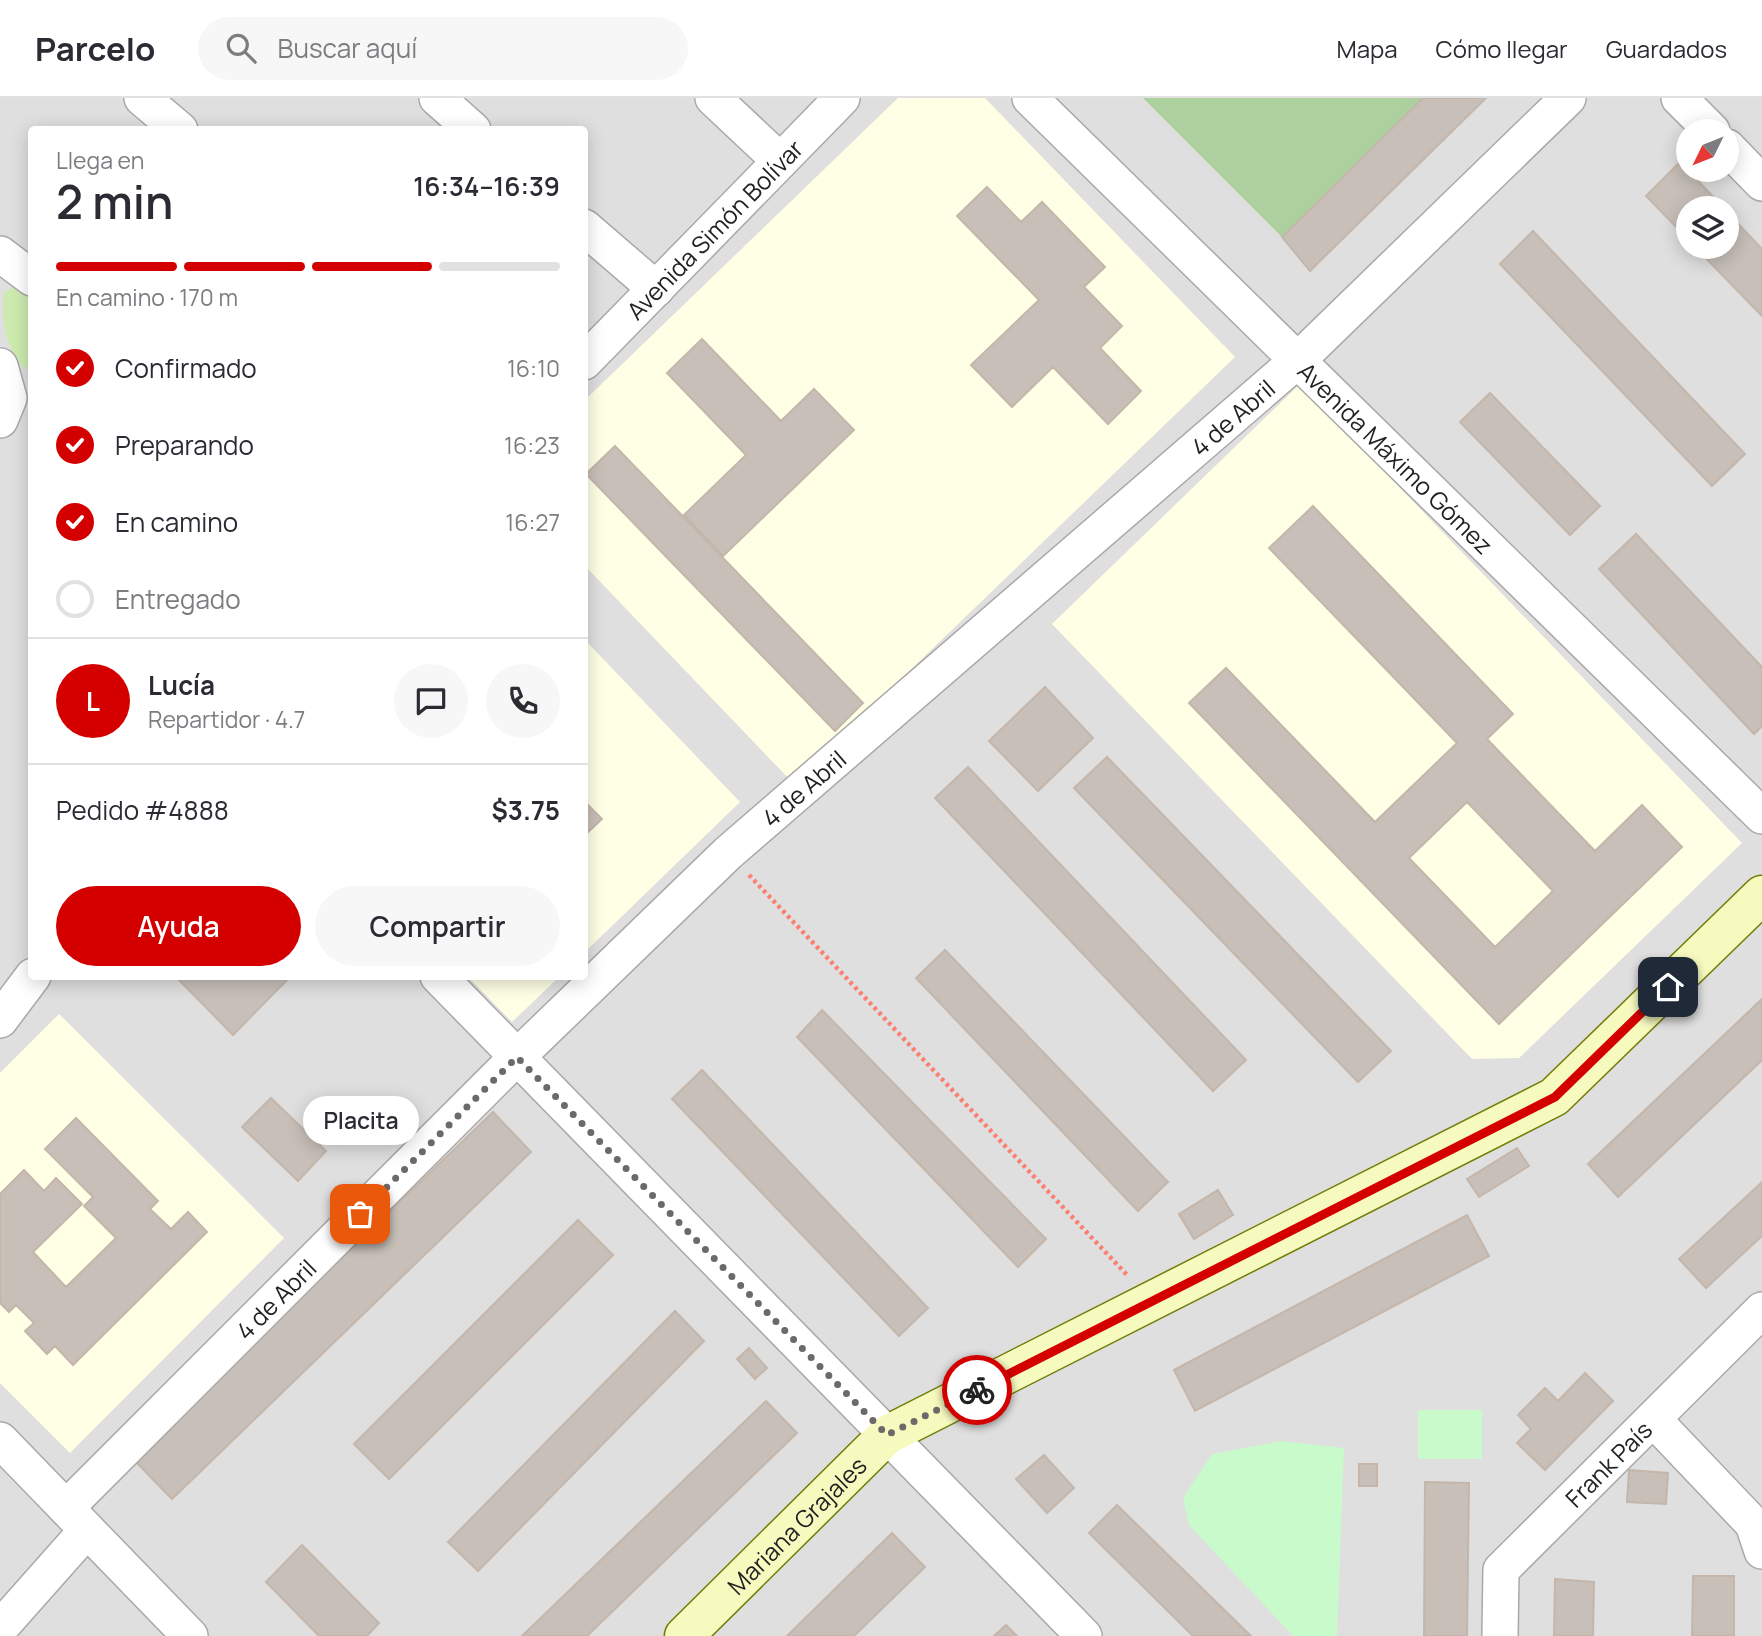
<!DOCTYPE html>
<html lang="es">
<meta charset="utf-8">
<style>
body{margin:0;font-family:Manrope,sans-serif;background:#f7f7f7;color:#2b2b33;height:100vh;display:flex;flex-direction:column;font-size:26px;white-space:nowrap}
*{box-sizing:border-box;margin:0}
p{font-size:23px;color:#7c7c81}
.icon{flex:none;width:38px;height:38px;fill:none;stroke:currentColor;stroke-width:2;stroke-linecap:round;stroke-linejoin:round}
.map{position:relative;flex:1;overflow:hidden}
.side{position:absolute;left:28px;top:28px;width:560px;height:854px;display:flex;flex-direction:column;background:#fff;border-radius:7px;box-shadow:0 4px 18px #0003}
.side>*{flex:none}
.needle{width:46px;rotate:227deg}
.buttons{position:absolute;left:1676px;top:21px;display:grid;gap:14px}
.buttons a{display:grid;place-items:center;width:63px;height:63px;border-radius:50%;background:#fff;box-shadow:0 4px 18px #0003;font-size:35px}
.pin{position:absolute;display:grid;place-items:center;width:60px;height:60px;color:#fff;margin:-30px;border-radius:14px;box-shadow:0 4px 10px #0006}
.courier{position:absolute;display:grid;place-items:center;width:70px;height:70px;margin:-35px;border:5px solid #d40000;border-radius:50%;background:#fff;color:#222;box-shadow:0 2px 9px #0007}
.bubble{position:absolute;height:49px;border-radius:24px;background:#fff;box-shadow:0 4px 18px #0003;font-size:23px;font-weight:600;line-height:49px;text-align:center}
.headline em{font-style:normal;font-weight:600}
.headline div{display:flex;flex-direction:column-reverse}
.headline{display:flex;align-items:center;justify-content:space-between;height:119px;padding:0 28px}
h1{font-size:46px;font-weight:600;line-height:52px}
.bar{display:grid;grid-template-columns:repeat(4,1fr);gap:10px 7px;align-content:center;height:84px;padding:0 28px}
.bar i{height:9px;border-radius:5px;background:#e1e1e2}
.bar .on{background:#d40000}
.bar p{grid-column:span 4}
.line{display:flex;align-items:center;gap:18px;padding:0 28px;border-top:2px solid #e1e1e2}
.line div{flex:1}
.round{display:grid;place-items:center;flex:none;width:74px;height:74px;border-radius:37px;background:#f7f7f7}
ol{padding:0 28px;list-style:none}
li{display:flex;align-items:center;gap:21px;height:77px}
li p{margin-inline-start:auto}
li .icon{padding:7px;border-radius:50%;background:#d40000;color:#fff;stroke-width:4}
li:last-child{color:#7c7c81}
li i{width:38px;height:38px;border:4px solid #e1e1e2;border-radius:50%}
.primary-button{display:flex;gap:14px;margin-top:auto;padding:14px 28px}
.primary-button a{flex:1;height:80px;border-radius:42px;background:#d40000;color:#fff;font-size:28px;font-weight:600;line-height:80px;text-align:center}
.primary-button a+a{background:#f7f7f7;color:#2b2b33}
header{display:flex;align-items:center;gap:42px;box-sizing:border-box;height:98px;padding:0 35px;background:#fff;border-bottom:2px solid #e1e1e2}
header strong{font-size:33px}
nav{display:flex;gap:38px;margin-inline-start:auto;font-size:24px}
.search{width:490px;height:63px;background:#f7f7f7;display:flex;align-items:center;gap:18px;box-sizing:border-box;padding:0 24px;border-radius:38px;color:#7c7c81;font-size:26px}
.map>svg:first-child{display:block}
.residential{fill:#e0dfdf;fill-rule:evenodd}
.education{fill:#ffffe5}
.grass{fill:#cdebb0}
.forest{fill:#add19e}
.park{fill:#c8facc}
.building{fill:#c7bfb8;stroke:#c4b6ab;stroke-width:2;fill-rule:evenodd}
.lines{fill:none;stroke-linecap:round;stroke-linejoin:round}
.street-casing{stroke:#a9a9a9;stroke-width:38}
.secondary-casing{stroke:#707d05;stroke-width:41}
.path{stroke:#fa8072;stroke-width:4.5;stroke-dasharray:3.5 3.5;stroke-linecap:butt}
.street{stroke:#fff;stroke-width:35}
.secondary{stroke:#f7fabf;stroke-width:38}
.done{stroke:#6b6a68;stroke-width:7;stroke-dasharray:0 12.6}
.route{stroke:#d40000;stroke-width:9}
.labels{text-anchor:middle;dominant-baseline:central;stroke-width:6;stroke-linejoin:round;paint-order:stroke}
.street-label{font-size:24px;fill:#222;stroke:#fff}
</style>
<header>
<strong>Parcelo</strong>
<div class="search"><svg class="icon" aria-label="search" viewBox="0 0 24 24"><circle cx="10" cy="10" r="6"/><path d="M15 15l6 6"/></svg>Buscar aquí</div>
<nav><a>Mapa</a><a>Cómo llegar</a><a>Guardados</a></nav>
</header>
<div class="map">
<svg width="1762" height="1538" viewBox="0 0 1762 1538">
<rect width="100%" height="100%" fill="#f2efe9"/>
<!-- residential -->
<path class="residential" d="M0,0h1762v1538h-1762zM32,32h552v846h-552zM1689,33h38v39h-38zM1689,110h38v39h-38z"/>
<!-- education -->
<path class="education" d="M898,0h87l250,259 -442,426 -208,-217v-166z
M1300,286l442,459 -223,215 -47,1 -420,-435z
M585,542l155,162 -155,150z
M468,879h91l-47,45z
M59,916l225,224 -214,215 -70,-70v-310z"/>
<!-- grass -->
<path class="grass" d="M15,189l16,5v80c-25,-13 -31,-53 -27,-80z"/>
<!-- forest -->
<path class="forest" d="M1143,0h280l-141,139z"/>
<!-- park -->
<path class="park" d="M1418,1312h64v49h-64z
M1281,1343l63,7 -7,188h-44l-104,-111 -6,-27 29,-44z"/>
<!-- building -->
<path class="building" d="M1423,0h63l-176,173 -28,-34z
M1680,64l44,46h-35v32l-43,-44z
M987,89l34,35 21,-20 63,65 -21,20 38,39 -22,22 41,43 -33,33 -55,-57 -41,40 -41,-42 68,-65 -82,-84z
M1727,114l35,37v67l-67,-69h32z
M1533,133l212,223 -33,32 -212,-222z
M702,241l79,82 33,-32 40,41 -131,126 -39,-41 62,-60 -79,-82z
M1490,295l110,113 -30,29 -110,-113z
M615,348l248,257 -28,28 -249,-257z
M1313,408l200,208 -26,25 108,112 47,-46 40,42 -183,177 -310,-321 37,-35 149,154 82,-79 -188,-195zM1467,704l86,89 -58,56 -86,-89z
M1636,436l126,133v59l-8,8 -155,-165z
M1045,589l48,51 -55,53 -49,-50z
M1107,659l284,294 -33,31 -284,-294z
M968,669l278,293 -33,31 -278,-293z
M584,703l18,18 -18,17z
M945,852l223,232 -30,29 -222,-233z
M175,878h116l-58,59z
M1762,901v61l-144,137 -30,-33z
M822,912l224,229 -28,28 -221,-230z
M702,972l226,238 -29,28 -227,-237z
M271,1000l55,53 -28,30 -56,-54z
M493,1014l38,40 -359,347 -39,-40z
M76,1020l82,83 -8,8 21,20 17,-17 19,20 -134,133 -18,-19 -8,8 -22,-23 9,-8 -18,-18 -7,7 -9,-9v-109l24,-24 20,21 12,-13 26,26 -49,48 33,35 50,-49 -32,-32 9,-9 -48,-48z
M1517,1050l12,18 -50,31 -12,-18z
M1762,1084v54l-56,52 -27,-29z
M1218,1092l15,25 -39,24 -15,-25z
M1467,1117l22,41 -294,155 -21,-41z
M578,1122l35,35 -224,224 -35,-35z
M675,1213l29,30 -226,230 -30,-29z
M749,1250l18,20 -12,11 -18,-20z
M1585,1275l28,28 -68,69 -28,-27 14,-14 -13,-14 27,-27 13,13z
M766,1303l31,32 -210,203h-65z
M1044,1357l30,33 -27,25 -31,-34z
M1359,1366h18v22h-18z
M1629,1372l39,3 -2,31 -39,-2z
M1425,1384l44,1 -2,153h-43z
M1117,1407l134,131h-58l-104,-103z
M892,1435l33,34 -71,69h-67z
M302,1447l77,78 -12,13h-48l-53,-54z
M1693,1478h41v60h-42z
M1555,1481l39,3 -1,54h-39z
M1006,1527l11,11h-23z"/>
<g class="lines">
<defs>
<g id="street">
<path d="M142,0l38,32"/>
<path d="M437,0l36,32"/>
<path d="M713,0l67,63"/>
<path id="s1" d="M1030,0l732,718"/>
<path d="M1679,0l33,33"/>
<path d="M1727,49l35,36"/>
<path d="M584,129l72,62"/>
<path d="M0,156l32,24"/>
<path id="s2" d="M584,264l258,-264"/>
<path d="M0,268l9,32 -9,22"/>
<path d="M438,878l646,660"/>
<path d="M0,922l33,-44"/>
<path d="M1653,1321l100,105 9,27"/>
<path d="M0,1342l190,196"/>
<path id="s3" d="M66,1410l451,-451 211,-204 570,-493 270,-262"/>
<path d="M0,1530l87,-98"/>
<path id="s4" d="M1500,1538l1,-66 261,-260"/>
</g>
<g id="secondary">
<path id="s5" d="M684,1538l203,-201 667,-338 208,-202"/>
</g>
</defs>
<!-- street casing -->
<use href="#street" class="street-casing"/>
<!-- secondary casing -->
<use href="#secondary" class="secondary-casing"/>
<!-- path -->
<path class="path" d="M749,777l379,401"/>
<!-- street -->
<use href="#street" class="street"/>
<!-- secondary -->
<use href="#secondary" class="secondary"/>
</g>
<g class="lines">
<!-- done -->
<path class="done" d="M360,1116l157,-157 370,378 90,-45"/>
<!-- route -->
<path class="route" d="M977,1292l578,-293 113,-110"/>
</g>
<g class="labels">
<!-- street labels -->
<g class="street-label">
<text stroke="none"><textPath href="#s2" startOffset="186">Avenida Simón Bolívar</textPath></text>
<text stroke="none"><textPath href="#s3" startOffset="1598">4 de Abril</textPath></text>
<text stroke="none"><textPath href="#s1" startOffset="513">Avenida Máximo Gómez</textPath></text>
<text stroke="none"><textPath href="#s3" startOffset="1031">4 de Abril</textPath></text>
<text stroke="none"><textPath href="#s3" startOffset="296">4 de Abril</textPath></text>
<text stroke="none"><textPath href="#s4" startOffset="217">Frank País</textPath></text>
<text stroke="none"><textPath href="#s5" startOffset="158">Mariana Grajales</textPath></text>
</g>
</g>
</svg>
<div class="buttons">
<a><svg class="needle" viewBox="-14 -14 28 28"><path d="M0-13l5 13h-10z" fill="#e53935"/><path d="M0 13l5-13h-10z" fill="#7c7c81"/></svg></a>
<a><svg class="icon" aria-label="layers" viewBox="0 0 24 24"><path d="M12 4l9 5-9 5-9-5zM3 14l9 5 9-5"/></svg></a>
</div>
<div class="pin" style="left:360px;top:1116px;background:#ea580c"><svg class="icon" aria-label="bag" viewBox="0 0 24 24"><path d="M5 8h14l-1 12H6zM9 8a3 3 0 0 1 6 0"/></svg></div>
<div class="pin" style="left:1668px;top:889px;background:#1f2937"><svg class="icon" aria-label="home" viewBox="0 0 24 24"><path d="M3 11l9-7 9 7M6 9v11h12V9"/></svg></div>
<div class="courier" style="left:977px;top:1292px"><svg class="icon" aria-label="bike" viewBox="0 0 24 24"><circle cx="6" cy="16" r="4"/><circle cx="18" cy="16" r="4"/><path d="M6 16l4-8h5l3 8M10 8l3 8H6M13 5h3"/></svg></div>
<div class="bubble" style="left:303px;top:998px;width:116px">Placita</div>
<section class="side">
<div class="headline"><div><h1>2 min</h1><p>Llega en</p></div><em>16:34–16:39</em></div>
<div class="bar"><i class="on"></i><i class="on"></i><i class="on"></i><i></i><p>En camino · 170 m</p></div>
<ol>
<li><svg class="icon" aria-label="check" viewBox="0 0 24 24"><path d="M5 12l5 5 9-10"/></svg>Confirmado<p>16:10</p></li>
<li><svg class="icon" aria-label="check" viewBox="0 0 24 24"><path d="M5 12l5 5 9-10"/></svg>Preparando<p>16:23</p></li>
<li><svg class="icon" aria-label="check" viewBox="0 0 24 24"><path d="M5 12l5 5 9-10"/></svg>En camino<p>16:27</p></li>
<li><i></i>Entregado</li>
</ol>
<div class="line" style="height:126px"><b class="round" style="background:#d40000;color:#fff">L</b><div><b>Lucía</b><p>Repartidor · 4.7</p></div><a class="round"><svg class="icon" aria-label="chat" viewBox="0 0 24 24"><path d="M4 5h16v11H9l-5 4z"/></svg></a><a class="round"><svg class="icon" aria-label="phone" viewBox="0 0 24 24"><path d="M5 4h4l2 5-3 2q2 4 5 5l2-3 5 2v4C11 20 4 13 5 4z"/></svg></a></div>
<div class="line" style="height:91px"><div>Pedido #4888</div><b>$3.75</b></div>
<div class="primary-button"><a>Ayuda</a><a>Compartir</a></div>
</section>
</div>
